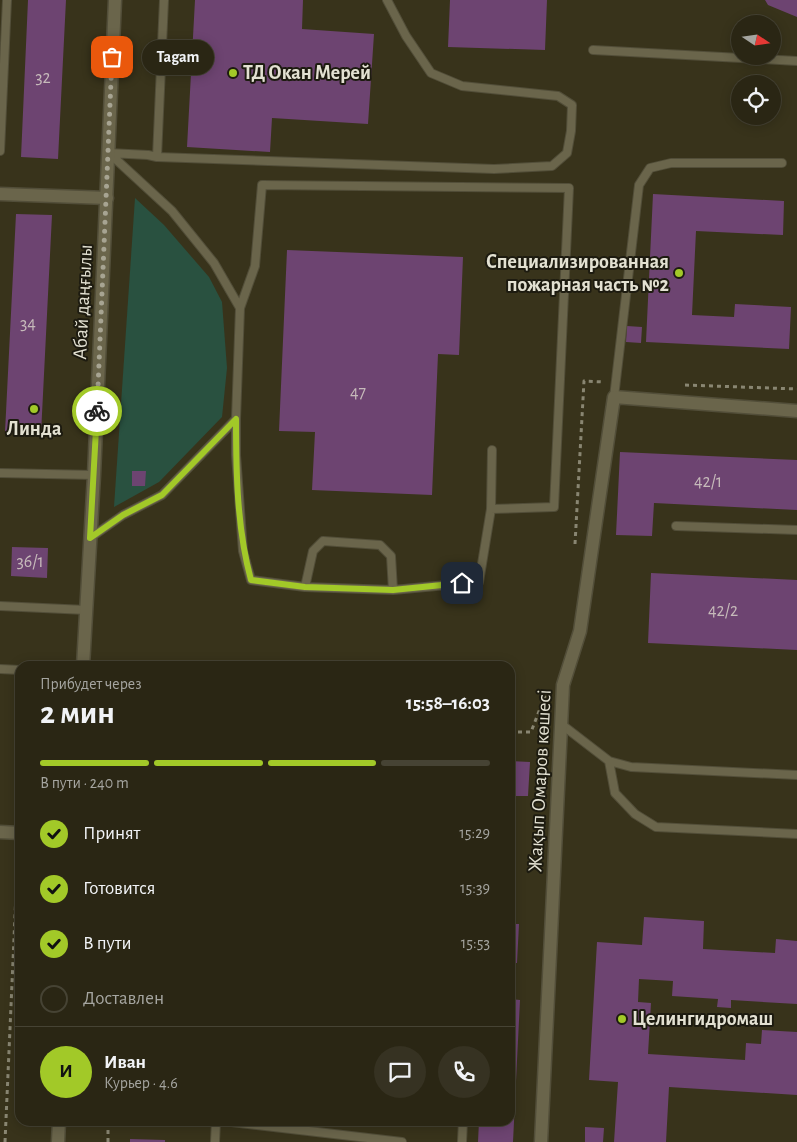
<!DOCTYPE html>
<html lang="ru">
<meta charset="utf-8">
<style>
body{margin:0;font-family:"Alegreya Sans",sans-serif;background:#363222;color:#f1f3f6;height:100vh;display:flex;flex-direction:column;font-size:19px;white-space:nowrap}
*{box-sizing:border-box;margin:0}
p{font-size:16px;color:#a5a5a0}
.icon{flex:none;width:28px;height:28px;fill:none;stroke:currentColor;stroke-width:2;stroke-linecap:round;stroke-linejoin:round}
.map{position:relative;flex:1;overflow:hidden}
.panel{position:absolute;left:15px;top:661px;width:500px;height:465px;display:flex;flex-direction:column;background:#2a2614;border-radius:15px;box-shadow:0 2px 12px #0003,0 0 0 1px #464334}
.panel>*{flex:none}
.needle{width:32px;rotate:103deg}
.controls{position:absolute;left:731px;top:15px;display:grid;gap:10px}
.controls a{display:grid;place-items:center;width:50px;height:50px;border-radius:50%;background:#2a2614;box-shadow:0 2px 12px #0003,0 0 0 1px #464334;font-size:25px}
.pin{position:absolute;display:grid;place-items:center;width:42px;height:42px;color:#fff;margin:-21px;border-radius:10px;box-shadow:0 2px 8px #0006}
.courier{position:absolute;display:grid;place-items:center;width:50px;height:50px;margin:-25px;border:4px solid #a2c928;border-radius:50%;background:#fff;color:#222;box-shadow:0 1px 6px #0007}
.bubble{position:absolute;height:35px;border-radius:18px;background:#2a2614;box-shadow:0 2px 12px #0003,0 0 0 1px #464334;font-size:16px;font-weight:700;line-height:35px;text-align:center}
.summary em{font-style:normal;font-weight:700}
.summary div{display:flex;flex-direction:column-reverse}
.summary{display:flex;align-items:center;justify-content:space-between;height:85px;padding:0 25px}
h1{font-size:32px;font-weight:700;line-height:38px}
.bar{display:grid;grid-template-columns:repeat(4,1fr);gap:8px 5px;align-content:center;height:60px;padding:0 25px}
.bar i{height:6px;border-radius:4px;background:#464334}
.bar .active{background:#a2c928}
.bar p{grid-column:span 4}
.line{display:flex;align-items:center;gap:12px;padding:0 25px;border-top:1px solid #464334}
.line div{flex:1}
.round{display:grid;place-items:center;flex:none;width:52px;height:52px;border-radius:26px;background:#363222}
ol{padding:0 25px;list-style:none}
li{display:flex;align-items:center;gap:15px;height:55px}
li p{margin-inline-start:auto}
li .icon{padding:5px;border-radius:50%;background:#a2c928;color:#111;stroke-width:4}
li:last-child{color:#a5a5a0}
li i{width:28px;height:28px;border:2px solid #464334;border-radius:50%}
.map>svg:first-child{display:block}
.green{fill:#295140}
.building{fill:#6d4471}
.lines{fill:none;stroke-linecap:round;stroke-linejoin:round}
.lane-casing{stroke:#524e39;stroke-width:10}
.street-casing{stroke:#524e39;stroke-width:15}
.secondary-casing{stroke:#524e39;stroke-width:15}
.path{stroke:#898672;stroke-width:3;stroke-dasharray:4 4;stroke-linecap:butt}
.lane{stroke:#6a654b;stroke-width:8}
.street{stroke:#6a654b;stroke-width:12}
.secondary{stroke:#6a654b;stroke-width:12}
.done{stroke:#a7a492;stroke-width:5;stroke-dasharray:0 9}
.route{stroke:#a2c928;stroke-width:6}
.poi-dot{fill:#a2c928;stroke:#1d1b10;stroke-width:2}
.labels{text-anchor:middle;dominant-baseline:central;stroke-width:4;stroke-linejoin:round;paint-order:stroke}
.number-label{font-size:18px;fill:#c6baba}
.poi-label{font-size:20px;font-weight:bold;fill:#e3e1d2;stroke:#1d1b10;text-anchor:start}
.street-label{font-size:20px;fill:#e3e1d2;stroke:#1d1b10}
</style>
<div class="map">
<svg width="797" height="1142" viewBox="0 0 797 1142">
<rect width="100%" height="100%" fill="#38331b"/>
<!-- green -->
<path class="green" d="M135,198l29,27 45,52 13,25 5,66 -5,49 -63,65 -45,25z"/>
<!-- building -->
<path class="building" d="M28,0h38l-8,159 -37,-2z
M195,0h108l-1,29 72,5 -6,90 -96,-6 -2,34 -83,-5z
M450,0h97l-2,50 -97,-3z
M765,0h32v17l-29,-12z
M653,194l131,7 -1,34 -87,-4 -4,84 42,2 1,-13 56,3 -2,42 -143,-7z
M16,214l36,1 -11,219 -36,-2z
M287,250l176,7 -4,98 -21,-1 -6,141 -120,-5 3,-58 -36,-1z
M627,326l15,1 -1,16 -15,-1z
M620,452l177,8v50l-143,-7 -2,33 -36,-1z
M132,471h14l-1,15h-13z
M12,547l36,1 -1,30 -36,-2z
M651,573l146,7v70l-149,-7z
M510,761l20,1 -2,34h-18z
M644,917l60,4 -1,28 72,4 1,-14 21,2v63l-66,-4v8l-14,-1 1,-8 -46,-3 1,-15 -34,-2 -1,23 13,1 -3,51 97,6 1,-17 15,1 1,-14 35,2v63l-128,-8 -3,55h-52l4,-60 -29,-2 8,-138 45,3z
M510,924h9l-2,39h-7z
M510,999l10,1 -7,142h-35l1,-21h31z
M585,1127l19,1 -1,14h-18z
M130,1139l35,1v2h-35z"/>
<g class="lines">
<defs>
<path id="lane" d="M593,50l204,11
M0,151l7,-151
M109,153l39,2 9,2 7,-157
M157,157l337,12 58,-3 15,-13 4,-22 1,-26 -14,-9 -96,-10 -31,-13 -25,-37 -19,-36
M614,397l25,-212 11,-17 21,-5h111
M236,419v36l7,96 8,29 54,7 88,3 86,-8 12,-73 63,-2 15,-319 -307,-3 -7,81 -15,42
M0,473l94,2
M491,509l1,-59
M676,526l121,4
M90,538l33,-23 39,-20 74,-76 4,-111 -26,-45 -42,-52 -63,-58
M305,587l8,-36 10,-10 57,4 11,11 2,34
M0,606l86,4
M0,669l20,1
M561,724l48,37 22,6 166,8
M609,761l6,32 20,21 21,13 141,7
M223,1121l179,21
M215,1142l1,-21
M462,1142l1,-21"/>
<path id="street" d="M0,194l107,4
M0,832l20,1
M541,1142l22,-457 17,-54 34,-234 183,14"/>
<path id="secondary" d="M83,666l11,-191 21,-475
M58,1142l1,-21"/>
</defs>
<!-- lane casing -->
<use href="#lane" class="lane-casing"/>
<!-- street casing -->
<use href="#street" class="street-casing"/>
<!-- secondary casing -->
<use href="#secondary" class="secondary-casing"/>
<!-- path -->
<path class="path" d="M685,385l112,4
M575,544l9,-163 20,1
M510,732h21l15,-39
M5,1142l13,-294
M108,1142v-21"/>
<!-- lane -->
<use href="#lane" class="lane"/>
<!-- street -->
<use href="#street" class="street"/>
<!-- secondary -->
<use href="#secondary" class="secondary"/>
</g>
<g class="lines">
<!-- done -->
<path class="done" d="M97,411l15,-354"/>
<!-- route -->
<path class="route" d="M97,411l-7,127 33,-23 39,-20 74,-76c0,53 1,110 15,161l54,7 88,3 69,-7"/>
</g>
<!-- markers -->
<g class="poi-dot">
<circle cx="233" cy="73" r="5"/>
<circle cx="679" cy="273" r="5"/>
<circle cx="34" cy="409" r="5"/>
<circle cx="622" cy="1019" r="5"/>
</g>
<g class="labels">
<!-- number labels -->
<g class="number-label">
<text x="43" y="78">32</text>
<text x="28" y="324">34</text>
<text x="358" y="393">47</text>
<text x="708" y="482">42/1</text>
<text x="30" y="562">36/1</text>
<text x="723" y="611">42/2</text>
</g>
<!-- poi labels -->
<g class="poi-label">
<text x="243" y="73">ТД Окан Мерей</text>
<text x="669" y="262" text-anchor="end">Специализированная<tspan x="669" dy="23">пожарная часть №2</tspan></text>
<text x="34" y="429" text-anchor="middle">Линда</text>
<text x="632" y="1019">Целингидромаш</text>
</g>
<!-- street labels -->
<g class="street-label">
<text transform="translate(83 302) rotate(-87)">Абай даңғылы</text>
<text transform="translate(540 781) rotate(-87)">Жақып Омаров көшесі</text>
</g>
</g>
</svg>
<div class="controls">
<a><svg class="needle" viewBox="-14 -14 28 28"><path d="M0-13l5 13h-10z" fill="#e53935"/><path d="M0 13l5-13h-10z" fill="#a5a5a0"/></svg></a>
<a><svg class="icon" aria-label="locate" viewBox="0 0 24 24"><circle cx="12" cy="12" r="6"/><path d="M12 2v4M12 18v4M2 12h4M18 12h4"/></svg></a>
</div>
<div class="pin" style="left:112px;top:57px;background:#ea580c"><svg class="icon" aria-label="bag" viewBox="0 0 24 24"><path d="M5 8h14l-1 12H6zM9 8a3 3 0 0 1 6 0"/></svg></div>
<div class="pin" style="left:462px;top:583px;background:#1f2937"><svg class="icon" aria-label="home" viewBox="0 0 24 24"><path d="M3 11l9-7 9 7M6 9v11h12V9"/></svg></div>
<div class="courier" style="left:97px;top:411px"><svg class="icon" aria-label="bike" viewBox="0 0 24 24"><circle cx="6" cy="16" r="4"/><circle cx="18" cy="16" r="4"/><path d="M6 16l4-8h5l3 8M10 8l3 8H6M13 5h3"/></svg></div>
<div class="bubble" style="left:142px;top:40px;width:72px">Tagam</div>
<section class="panel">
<div class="summary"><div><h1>2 мин</h1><p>Прибудет через</p></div><em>15:58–16:03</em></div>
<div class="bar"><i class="active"></i><i class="active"></i><i class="active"></i><i></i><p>В пути · 240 m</p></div>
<ol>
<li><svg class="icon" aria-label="check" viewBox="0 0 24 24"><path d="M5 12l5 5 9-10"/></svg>Принят<p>15:29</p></li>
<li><svg class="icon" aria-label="check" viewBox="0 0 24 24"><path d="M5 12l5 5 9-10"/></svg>Готовится<p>15:39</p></li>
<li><svg class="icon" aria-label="check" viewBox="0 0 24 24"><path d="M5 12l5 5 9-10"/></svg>В пути<p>15:53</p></li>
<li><i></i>Доставлен</li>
</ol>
<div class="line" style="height:90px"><b class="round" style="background:#a2c928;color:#111">И</b><div><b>Иван</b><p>Курьер · 4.6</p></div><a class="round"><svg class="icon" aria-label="chat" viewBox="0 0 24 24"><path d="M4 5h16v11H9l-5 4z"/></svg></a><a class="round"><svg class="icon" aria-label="phone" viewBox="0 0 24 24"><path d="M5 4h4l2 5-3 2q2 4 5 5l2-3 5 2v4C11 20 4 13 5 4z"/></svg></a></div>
</section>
</div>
